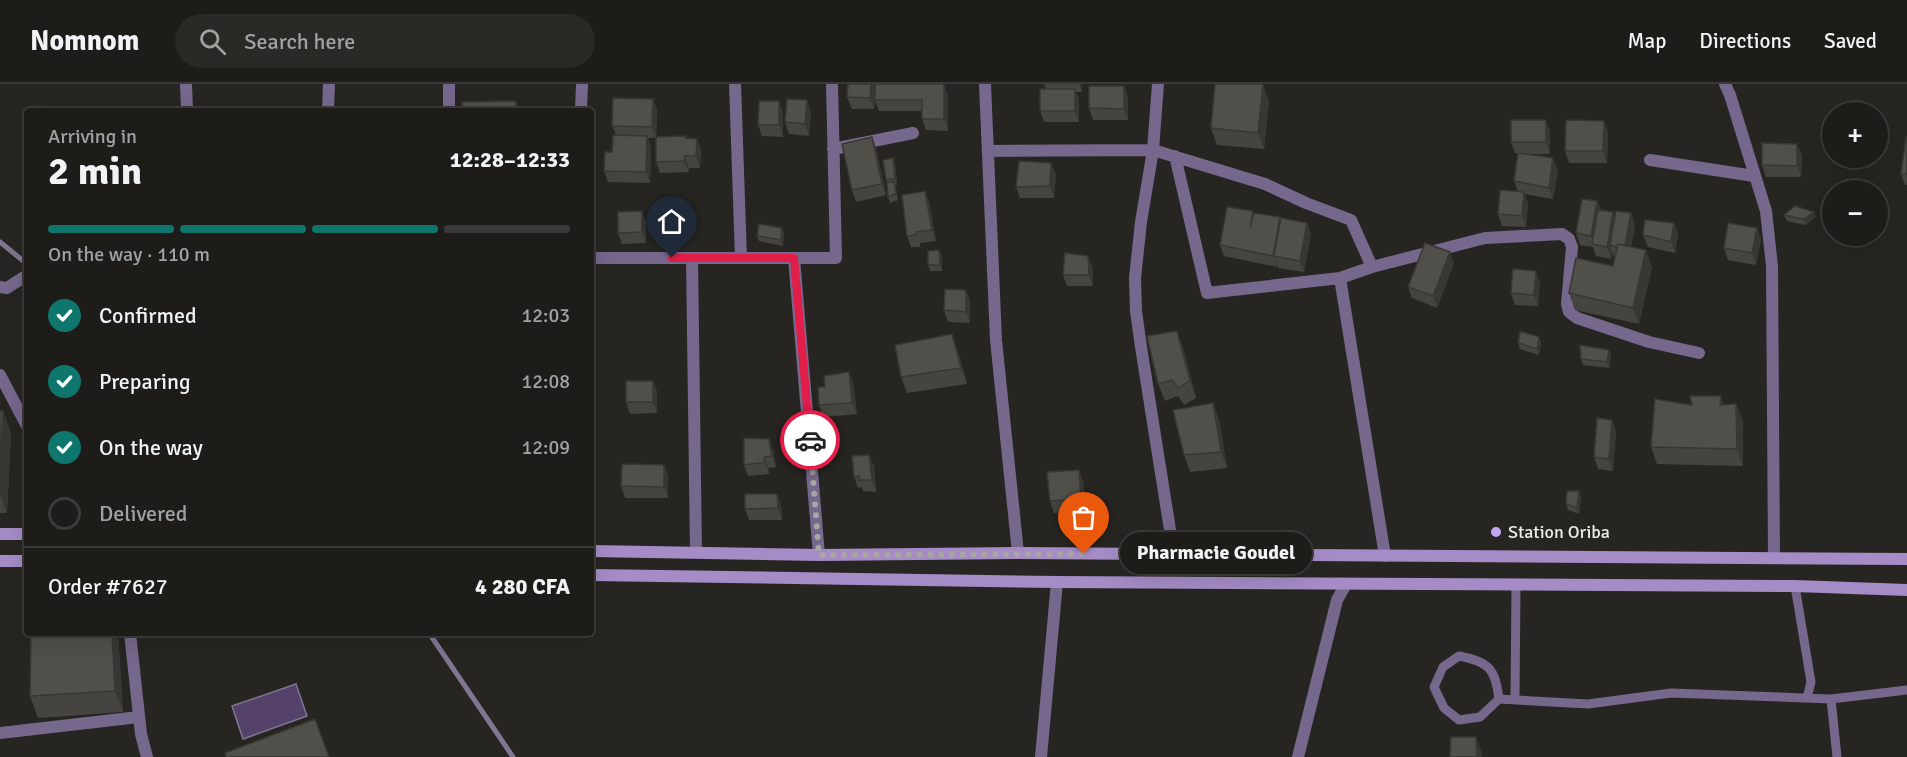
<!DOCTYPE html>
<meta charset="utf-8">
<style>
body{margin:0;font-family:Signika,sans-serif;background:#2a2926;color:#f1f3f6;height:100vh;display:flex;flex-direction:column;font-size:22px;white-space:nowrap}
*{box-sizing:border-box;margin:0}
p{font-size:20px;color:#a0a1a2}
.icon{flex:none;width:33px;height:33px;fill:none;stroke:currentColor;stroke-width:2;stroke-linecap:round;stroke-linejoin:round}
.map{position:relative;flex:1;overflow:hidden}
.drawer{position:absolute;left:24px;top:24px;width:570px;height:528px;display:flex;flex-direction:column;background:#1d1c19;border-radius:6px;box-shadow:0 6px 24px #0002,0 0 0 2px #3b3a38}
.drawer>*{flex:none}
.fabs{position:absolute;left:1822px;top:18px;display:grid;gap:12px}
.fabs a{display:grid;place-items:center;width:66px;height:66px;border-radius:50%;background:#1d1c19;box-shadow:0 6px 24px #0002,0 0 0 2px #3b3a38;font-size:30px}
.pin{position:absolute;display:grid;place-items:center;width:51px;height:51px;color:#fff;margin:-62px -26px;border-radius:50% 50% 50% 0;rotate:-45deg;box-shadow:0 0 6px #0007}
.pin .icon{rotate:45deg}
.courier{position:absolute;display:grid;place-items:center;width:60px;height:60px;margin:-30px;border:4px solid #e11d48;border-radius:50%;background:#fff;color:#222;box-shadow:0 2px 8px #0007}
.bubble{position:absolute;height:42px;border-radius:21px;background:#1d1c19;box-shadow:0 6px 24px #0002,0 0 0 2px #3b3a38;font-size:20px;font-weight:700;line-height:42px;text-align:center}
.head em{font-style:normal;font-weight:700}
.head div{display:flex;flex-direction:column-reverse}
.head{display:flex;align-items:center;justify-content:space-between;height:102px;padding:0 24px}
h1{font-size:39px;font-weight:700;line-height:45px}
.bar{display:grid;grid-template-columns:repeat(4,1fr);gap:9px 6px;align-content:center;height:72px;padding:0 24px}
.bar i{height:8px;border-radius:4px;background:#3b3a38}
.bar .active{background:#0f766e}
.bar p{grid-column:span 4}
.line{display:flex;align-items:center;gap:15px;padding:0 24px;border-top:2px solid #3b3a38}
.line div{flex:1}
ol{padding:0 24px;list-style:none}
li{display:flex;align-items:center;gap:18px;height:66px}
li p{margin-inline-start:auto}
li .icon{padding:6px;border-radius:50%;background:#0f766e;color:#fff;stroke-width:4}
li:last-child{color:#a0a1a2}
li i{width:33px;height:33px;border:3px solid #3b3a38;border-radius:50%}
header{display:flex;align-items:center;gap:36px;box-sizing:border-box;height:84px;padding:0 30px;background:#1d1c19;border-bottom:2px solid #3b3a38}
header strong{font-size:28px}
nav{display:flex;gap:33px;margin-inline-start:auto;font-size:21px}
.search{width:420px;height:54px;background:#2a2926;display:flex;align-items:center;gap:15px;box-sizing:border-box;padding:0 21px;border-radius:33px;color:#a0a1a2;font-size:22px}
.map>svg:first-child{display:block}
.water{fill:#54426b;stroke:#827591;stroke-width:1.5}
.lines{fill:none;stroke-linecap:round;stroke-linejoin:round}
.stream{stroke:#827591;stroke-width:5}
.lane{stroke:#76678c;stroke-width:9}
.street{stroke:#76678c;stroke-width:12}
.secondary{stroke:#a58cc7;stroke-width:12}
.wall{fill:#464440}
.shaded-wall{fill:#393734}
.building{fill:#514f4a;stroke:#393734;stroke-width:1.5}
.done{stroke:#a8a6a3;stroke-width:6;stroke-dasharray:0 10.8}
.route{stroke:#e11d48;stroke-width:8}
.poi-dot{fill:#c6a6f0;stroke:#272521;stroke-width:2}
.labels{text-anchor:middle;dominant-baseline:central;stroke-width:4.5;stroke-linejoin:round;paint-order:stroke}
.poi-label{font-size:18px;fill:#edece9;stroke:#272521;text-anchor:start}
</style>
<header>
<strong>Nomnom</strong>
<div class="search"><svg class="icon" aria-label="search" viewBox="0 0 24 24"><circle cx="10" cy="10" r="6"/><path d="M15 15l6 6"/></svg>Search here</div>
<nav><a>Map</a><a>Directions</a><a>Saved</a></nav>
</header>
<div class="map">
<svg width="1907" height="673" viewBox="0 0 1907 673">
<rect width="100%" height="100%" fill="#272521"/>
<!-- water -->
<path class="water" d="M296,600l11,32 -64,23 -11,-33z"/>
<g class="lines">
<!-- stream -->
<path class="stream" d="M0,158l27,22
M429,549l84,124"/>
<!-- lane -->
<path class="lane" d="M1795,502l16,96 -4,16
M1499,615c-4,-31 -10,-37 -40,-43l-16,11 -9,20 10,21 15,12 21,-3 19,-18 89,5 83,-11 160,6 76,-9
M1831,615l6,58
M1515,616l1,-116"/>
<!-- street -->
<path class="street" d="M186,0l1,27
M449,0v27
M735,0l6,174
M985,0l11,256 22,213
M1158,0l-5,66 -12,72 -6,56 1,33 5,36 33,208
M1725,0l5,11 36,116 6,55 2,292
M328,27l1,-27
M581,27l1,-27
M833,65l80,-16
M988,67l165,-1 112,34 41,19 45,17 21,47
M1175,72l32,137 133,-15 32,-11 113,-29 77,-4 7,5 3,8 -5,57 2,8 8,6 72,24 50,11
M1650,76l104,16
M591,174h245l-4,-174
M692,174l4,294
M794,174l25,297
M1340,194l45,278
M0,203l7,1 20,-13
M0,291l27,51
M130,549l11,101 6,23
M0,649l139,-16
M1041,673l16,-175
M1298,673l39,-157 9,-16"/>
<!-- secondary -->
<path class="secondary" d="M0,450h27
M591,467l228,4 199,-2 889,6
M0,477h27
M591,491l466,7 738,4 112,4"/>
</g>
<!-- wall -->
<path class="wall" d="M1044,0h38v8h-6l3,8v22h-35l-4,-11 6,-22z
M1124,2l4,12v22h-35l-4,-12z
M948,12v35l-22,-1 -4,-11v-8h-43l-4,-11 -1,9h-22l-5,-12z
M653,15l4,11 -1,28h-8l3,10 -1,35 -42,-1 -4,-11 8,-19 4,-17 -4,-9z
M1269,17l-5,48 -47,-4 -6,-17z
M811,28l-2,24 -20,-2 -4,-12z
M783,29v24l-21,-1 -4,-11z
M1604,37l4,12 -1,30h-38l-4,-12z
M1550,48v22h-27l35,16 -5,29 -29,-5 4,9 -2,24 -24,-1 -4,-12 20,-22 -4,-11 4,-28h-3l-4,-11z
M872,53l4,11 10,47 -30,7 -4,-12z
M1907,53v48h-2l-4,-11z
M687,54l10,1 4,11 -1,18h-11v4l-29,1 -4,-11z
M1802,71l-1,22h-35l-4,-12z
M1051,79l5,12 -2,23h-34l-4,-11z
M895,80l2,21h-2l3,15 -8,3 -2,-6 -1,-15 -1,-3z
M1597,117l4,9 14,7 16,-4 4,12 -4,22 21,20 -13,57 -64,-14 -6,-17 44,-27 2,-9h-1l-2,-5 -1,7 -15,-3 -3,-9 -13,-2 -4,-12z
M929,118l7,39 -16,2v4h-9l-4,-11z
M642,127l4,12v20l-24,1 -4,-11z
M1814,128l2,5 -10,8 -19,-4 -3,-6z
M1254,130l26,3 1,3 26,3 4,11 -7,38 -26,-4 -1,-3v2l-53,-11 -4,-11z
M1674,139l4,11 -3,19 -27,-6 -5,-12z
M782,144l2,5 -1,13 -24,-5 -2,-5z
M1761,155l-5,26 -28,-5 -4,-12z
M942,172v15h-12l-2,-6z
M1454,179l-17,45 -25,-10 -4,-11z
M1093,183v19h-26l-4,-11z
M1540,198l-2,24 -23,-1 -4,-12z
M966,206l4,11v22l-22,-1 -4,-12z
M1177,247l6,17 13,50 -12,7 -6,-9 -13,5 -7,-17z
M1539,253l2,6 -2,12 -19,-6 -2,-6z
M1609,266l2,6 -2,12 -26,-3 -2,-6z
M958,267l9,33 -60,9 -6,-16z
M849,288l4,11 4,31 -34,3 -4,-12 6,-18z
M653,297l4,11v21l-27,1 -4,-12z
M1213,319l6,17 8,48 -37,4 -6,-17z
M1692,321h32l19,15v46l-86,-2 -6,-17z
M0,327l11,22 -4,80h-7z
M1616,347l-3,40 -15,-2 -4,-12z
M773,366l3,17 -7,1v6l-21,2 -4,-11z
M869,371l5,11 2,26 -13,-1 -1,-4 -4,1 -4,-11z
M664,381l4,11v22h-43l-4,-12z
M1079,386l4,12 2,28 -31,3 -4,-12z
M1581,413l-2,17 -11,-4 -2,-6z
M781,421l1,15h-33l-4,-11z
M31,549h87l5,79 -85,6 -8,-22z"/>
<!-- shaded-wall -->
<path class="shaded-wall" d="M871,0h4l-1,25 -4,-11z
M944,0l4,12v35l-4,-12z
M1079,0h3v8z
M1263,0l6,17 -5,48 -6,-16z
M1124,2l4,12v22l-4,-11z
M1075,5l4,11v22l-4,-11z
M653,15l4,11 -1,28 -4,-11z
M807,16l4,12 -2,24 -4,-12z
M516,17l4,10h-4z
M779,17l4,12v24l-4,-12z
M1546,36l4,12v22l-4,-12z
M1604,37l4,12 -1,30 -4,-12z
M647,52l4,12 -1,35 -4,-11z
M872,53l4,11 10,47 -4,-11z
M697,55l4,11 -1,18 -4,-12z
M1797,60l5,11 -1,22 -4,-11z
M685,72l4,12v4l-5,-11z
M893,74l2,6 2,21 -2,-6z
M1553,74l5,12 -5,29 -4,-11z
M1051,79l5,12 -2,23 -4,-12z
M925,107l4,11 7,39 -4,-11z
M1524,108l4,11 -2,24 -4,-11z
M1597,117l5,12 -8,32 -3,-9z
M642,127l4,12v20l-4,-11z
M1613,128l5,12 -8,21 2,7 -1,7 -4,-12z
M1814,128l2,5 -10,8 -2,-6z
M1631,129l4,12 -6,34 -4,-11z
M1280,133l4,12 -10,27 3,9v2l-4,-11z
M1307,139l4,11 -7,38 -4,-11z
M1674,139l4,11 -3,19 -4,-11z
M782,144l2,5 -1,13 -2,-6z
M1757,144l4,11 -5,26 -4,-12z
M939,166l3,6v15l-2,-6z
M1646,166l6,17 -13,57 -6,-16z
M1450,168l4,11 -17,45 -4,-12z
M1088,172l5,11v19l-4,-11z
M1536,187l4,11 -2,24 -4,-11z
M966,206l4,11v22l-4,-11z
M1177,247l6,17 13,50 -6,-17z
M952,250l6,17 9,33 -6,-16z
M1539,253l2,6 -2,12 -2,-6z
M1609,266l2,6 -2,12 -2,-6z
M849,288l4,11 4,31 -5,-11z
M653,297l4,11v21l-4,-11z
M1721,312l6,17 -7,-8z
M1213,319l6,17 8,48 -6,-16z
M1736,320l7,16v46l-6,-17z
M3,327l8,22 -4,80 -7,-18v-29z
M1612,336l4,11 -3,40 -4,-12z
M769,355l4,11 3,17 -4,-11z
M869,371l5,11 2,26 -4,-12z
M764,373l5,11v6l-4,-12z
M664,381l4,11v22l-4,-11z
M1079,386l4,12 2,28 -4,-11z
M1579,407l2,6 -2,17 -2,-6z
M777,410l4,11 1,15 -4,-12z
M112,549h6l5,79 -8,-21z
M1476,653l6,16v4h-5z"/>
<!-- building -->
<path class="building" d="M848,0h23l-1,14 -23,-1z
M875,0h69v35h-22v-19h-47z
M1215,0h48l-5,49 -47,-5z
M1089,2h35v23l-35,-1z
M1040,5h35v22h-35z
M613,14l40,1 -1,28 -40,-1z
M787,15l20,1 -2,24 -20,-2z
M516,17v10h-54v-9z
M759,17h20v24h-21z
M1511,36h35v22h-35z
M1566,36l38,1 -1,30h-38z
M613,51l34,1 -1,36 -42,-1 1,-19h7z
M686,52l-1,2 12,1 -1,17h-11l-1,5 -28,1v-25z
M872,53l10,47 -30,6 -10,-46z
M1906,53h1v37h-6z
M1762,59l35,1v22l-35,-1z
M1518,69l35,5 -4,30 -35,-7z
M893,74l2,21h-9l-3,-19z
M1019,77l32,2 -1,23 -34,1z
M887,98h7l2,12 -8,3z
M1500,106l24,2 -2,24 -24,-2z
M925,107l7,39 -16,2v3l-9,1 -5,-41z
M1582,115l15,2 -6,35 -15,-3z
M1795,122l19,6 -10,7 -20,-4z
M1227,123l26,4 -3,17 4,-15 26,4 -7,39 -53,-11z
M1598,126l15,2 -6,35 -15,-3z
M642,127v21l-24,1v-21z
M1616,127l15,2 -6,32 -7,-1 -1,3 -7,-2z
M1281,134l26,5 -7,38 -26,-5z
M1645,136l29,3 -3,19 -28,-7z
M1728,139l29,5 -5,25 -28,-5z
M759,140l23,4 -1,12 -24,-4z
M1425,159l25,9 -17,44 -25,-9z
M1618,160l28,6 -13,58 -64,-15 7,-35 37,8z
M939,166l1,15h-12v-14z
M1065,169l23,3 1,19h-26z
M1513,185l23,2 -2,24 -23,-2z
M945,205l21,1v22l-22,-2z
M1177,247l13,50 -12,7 -6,-8 -14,4 -11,-48z
M1520,247l19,6 -2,12 -19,-6z
M952,250l9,34 -60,9 -6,-32z
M1580,261l29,5 -2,12 -26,-3z
M849,288l3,31 -33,2 -1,-18h7l-1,-11z
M626,297h27v21h-27z
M1690,312h31l-1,9 16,-1 1,45 -86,-2 4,-48 37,6z
M1213,319l8,49 -37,3 -11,-45z
M0,327h3l-3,55z
M1597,334l15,2 -3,39 -15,-2z
M744,354l25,1 3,17 -8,1 1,5 -21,3z
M869,371l3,25h-13v-4l-5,1 -2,-21z
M622,380l42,1v22l-43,-1z
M1079,386l2,29 -31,2 -3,-29z
M1567,407h12l-2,17 -11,-4z
M745,410h32l1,14 -33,1z
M31,549h81l3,58 -85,5z
M315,635l14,38h-103l-1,-4z
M1451,653h25l1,20h-27z"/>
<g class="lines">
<!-- done -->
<path class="done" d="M810,356l9,115 265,-1"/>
<!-- route -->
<path class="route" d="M672,174h122l16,182"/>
</g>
<!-- markers -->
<circle class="poi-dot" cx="1496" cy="448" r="6"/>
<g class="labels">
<!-- poi labels -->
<g class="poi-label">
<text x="1508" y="448">Station Oriba</text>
</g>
</g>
</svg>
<div class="fabs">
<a>+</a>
<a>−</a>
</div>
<div class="pin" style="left:1084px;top:470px;background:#ea580c"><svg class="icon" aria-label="bag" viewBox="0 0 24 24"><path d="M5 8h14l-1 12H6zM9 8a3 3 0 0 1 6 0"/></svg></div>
<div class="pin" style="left:672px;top:174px;background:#1f2937"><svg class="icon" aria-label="home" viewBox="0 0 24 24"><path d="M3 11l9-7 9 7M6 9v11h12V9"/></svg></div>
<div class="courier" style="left:810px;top:356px"><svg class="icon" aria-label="car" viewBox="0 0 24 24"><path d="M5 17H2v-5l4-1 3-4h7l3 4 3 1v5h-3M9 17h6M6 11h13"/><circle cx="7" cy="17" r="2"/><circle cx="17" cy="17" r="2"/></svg></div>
<div class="bubble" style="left:1120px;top:448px;width:192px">Pharmacie Goudel</div>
<section class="drawer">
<div class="head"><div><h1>2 min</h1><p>Arriving in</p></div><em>12:28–12:33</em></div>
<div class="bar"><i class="active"></i><i class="active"></i><i class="active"></i><i></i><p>On the way · 110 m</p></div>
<ol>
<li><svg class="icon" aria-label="check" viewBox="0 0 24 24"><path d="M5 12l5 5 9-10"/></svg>Confirmed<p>12:03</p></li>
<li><svg class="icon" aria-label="check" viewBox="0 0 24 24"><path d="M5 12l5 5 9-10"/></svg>Preparing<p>12:08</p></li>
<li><svg class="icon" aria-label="check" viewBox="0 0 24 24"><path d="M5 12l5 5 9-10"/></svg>On the way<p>12:09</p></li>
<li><i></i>Delivered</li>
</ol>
<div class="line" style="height:78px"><div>Order #7627</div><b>4 280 CFA</b></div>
</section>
</div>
